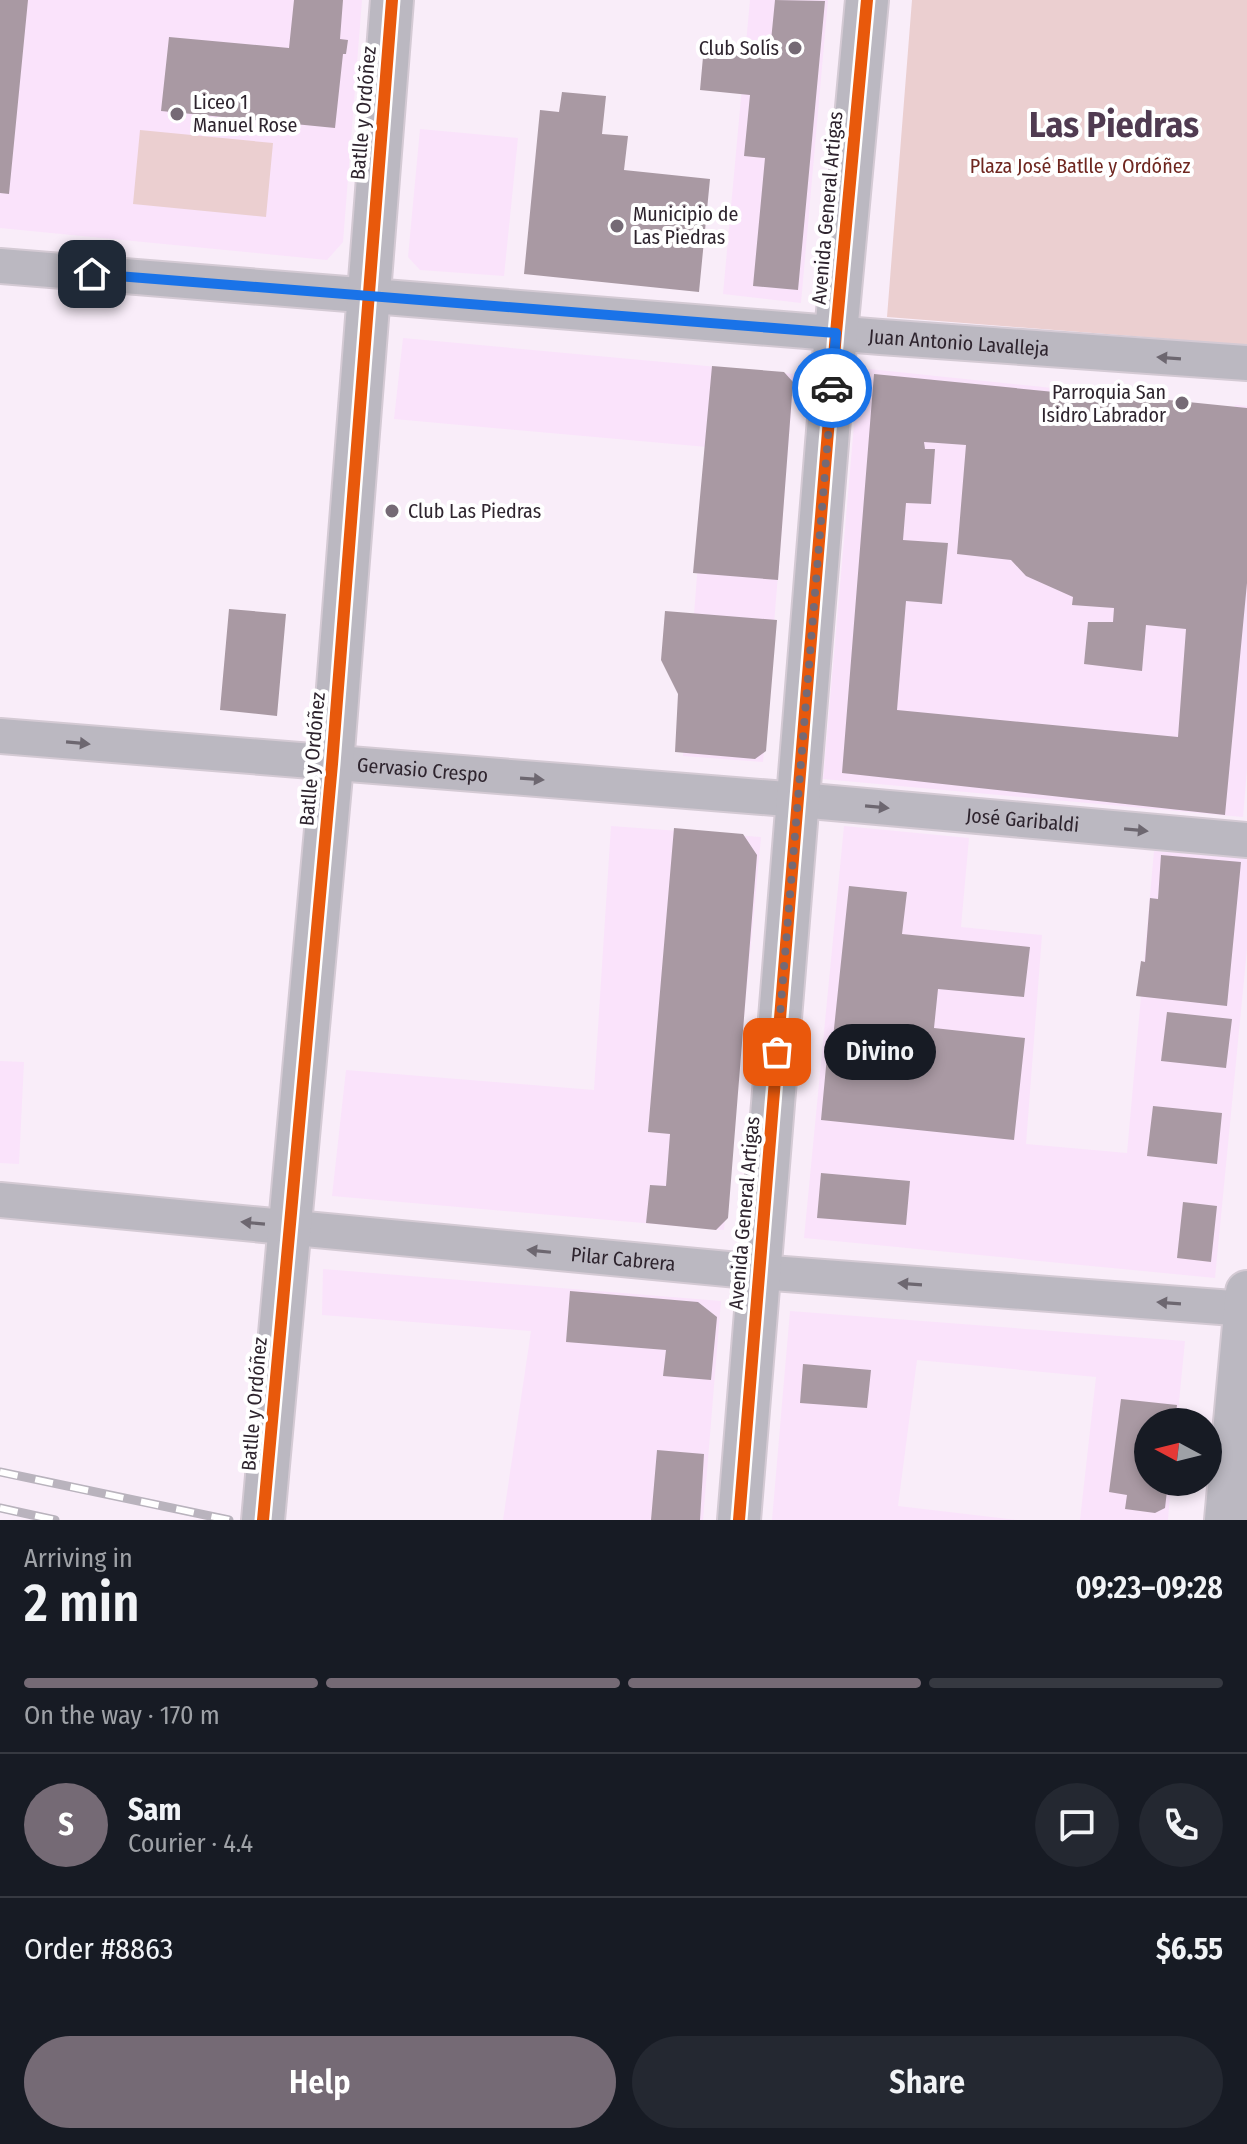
<!DOCTYPE html>
<meta charset="utf-8">
<style>
body{margin:0;font-family:"Fira Sans Condensed",sans-serif;background:#242831;color:#f1f3f6;height:100vh;display:flex;flex-direction:column;font-size:30px;white-space:nowrap}
*{box-sizing:border-box;margin:0}
p{font-size:26px;color:#9ea1a6}
.icon{flex:none;width:44px;height:44px;fill:none;stroke:currentColor;stroke-width:2;stroke-linecap:round;stroke-linejoin:round}
.map{position:relative;height:1520px;overflow:hidden}
.panel{display:flex;flex-direction:column;background:#171b24;flex:1}
.panel>*{flex:none}
.needle{width:52px;rotate:277deg}
.tools{position:absolute;left:1134px;top:1408px;display:grid;gap:16px}
.tools a{display:grid;place-items:center;width:88px;height:88px;border-radius:50%;background:#171b24;box-shadow:0 4px 12px #0003;font-size:40px}
.pin{position:absolute;display:grid;place-items:center;width:68px;height:68px;color:#fff;margin:-34px;border-radius:16px;box-shadow:0 4px 12px #0006}
.courier{position:absolute;display:grid;place-items:center;width:80px;height:80px;margin:-40px;border:6px solid #1a73e8;border-radius:50%;background:#fff;color:#222;box-shadow:0 2px 10px #0007}
.bubble{position:absolute;height:56px;border-radius:28px;background:#171b24;box-shadow:0 4px 12px #0003;font-size:26px;font-weight:600;line-height:56px;text-align:center}
.overview em{font-style:normal;font-weight:600}
.overview div{display:flex;flex-direction:column-reverse}
.overview{display:flex;align-items:center;justify-content:space-between;height:136px;padding:0 24px}
h1{font-size:52px;font-weight:600;line-height:60px}
.bar{display:grid;grid-template-columns:repeat(4,1fr);gap:12px 8px;align-content:center;height:96px;padding:0 24px}
.bar i{height:10px;border-radius:6px;background:#363941}
.bar .on{background:#756a75}
.bar p{grid-column:span 4}
.line{display:flex;align-items:center;gap:20px;padding:0 24px;border-top:2px solid #363941}
.line div{flex:1}
.round{display:grid;place-items:center;flex:none;width:84px;height:84px;border-radius:42px;background:#242831}
.cta{display:flex;gap:16px;margin-top:auto;padding:16px 24px}
.cta a{flex:1;height:92px;border-radius:48px;background:#756a75;color:#fff;font-size:32px;font-weight:600;line-height:92px;text-align:center}
.cta a+a{background:#242831;color:#f1f3f6}
.map>svg:first-child{display:block}
.built{fill:#fae3fb}
.green{fill:#ebcfd0}
.building{fill:#a999a3;fill-rule:evenodd}
.lines{fill:none;stroke-linecap:round;stroke-linejoin:round}
.minor-casing{stroke:#d4cad4;stroke-width:38}
.tertiary-casing{stroke:#d4cad4;stroke-width:46}
.minor{stroke:#bbb8c1;stroke-width:34}
.tertiary{stroke:#bbb8c1;stroke-width:42}
.rail-casing{stroke:#b9b3bd;stroke-width:9}
.rail{stroke:#fff;stroke-width:6;stroke-dasharray:18;stroke-linecap:butt}
.cycleway-casing{stroke:#fff;stroke-width:17}
.cycleway{stroke:#e8590c;stroke-width:12}
.oneway{fill:#6d6770}
.done{stroke:#756a75;stroke-width:8;stroke-dasharray:0 14.4}
.route{stroke:#1a73e8;stroke-width:10}
.poi-dot{fill:#756a75;stroke:#fff;stroke-width:3}
.labels{text-anchor:middle;dominant-baseline:central;stroke-width:8;stroke-linejoin:round;paint-order:stroke}
.poi-label{font-size:20px;fill:#2e242e;stroke:#fff;text-anchor:start}
.street-label{font-size:20px;fill:#2e242e;stroke:#fff}
.park-label{font-size:20px;fill:#6f261f;stroke:#fff}
.town-label{font-size:36px;font-weight:bold;fill:#503b51;stroke:#fff}
</style>
<div class="map">
<svg width="1247" height="1520" viewBox="0 0 1247 1520">
<rect width="100%" height="100%" fill="#f9edf9"/>
<!-- built -->
<path class="built" d="M0,0h362l-19,242 -16,18 -327,-32z
M750,0h78l-27,303 -78,-9z
M420,129l98,9 -14,138 -84,-6 -12,-13z
M403,338l391,36 -31,388 -80,-6 24,-309 -313,-28z
M859,368l280,29 -3,25 81,195 18,-212 12,1v363l-4,48 -420,-38z
M611,826l150,11 -37,393 -392,-34 14,-126 248,20z
M844,826l125,12 -8,89 81,8 -16,209 101,9 27,-302 93,7v91l-32,329 -411,-40z
M0,1061l24,1 -5,102 -19,-1z
M323,1269l398,32 -18,219h-200l28,-189 -209,-16z
M790,1311l395,30 -8,81h-29v60h23l-3,38h-88l16,-143 -179,-17 -19,146 119,14h-245z"/>
<!-- green -->
<path class="green" d="M912,0h335v345l-360,-28z
M140,130l133,13 -7,74 -133,-13z"/>
<!-- building -->
<path class="building" d="M0,0h28l-19,194 -9,-1z
M294,0h49l-3,39 8,1 -2,14h-3l-8,74 -174,-17 8,-74 120,11z
M775,0l50,1 -27,289 -45,-4 12,-128 -21,-2 6,-61 -50,-5 4,-44 66,5z
M562,92l44,4 -4,38 26,2 -4,34 86,9 -11,113 -175,-18 16,-164 19,2z
M712,366l72,6 9,10 -15,198 -85,-7z
M874,374l221,22 43,4 1,-3 108,11v175l-22,232 -383,-42zM924,442l42,3 -9,109 54,6 15,16 47,21 -1,8 42,3 -1,14h-25l-4,42 58,7 4,-46 40,4 -8,108 -281,-27 9,-109 36,3 6,-61 -45,-3 3,-37 25,1 4,-55h-10z
M229,609l57,5 -9,102 -57,-6z
M665,611l112,9 -11,131 -11,8 -80,-7 3,-58 -17,-34z
M674,828l69,6 14,21 -29,363 -12,12 -70,-7 4,-38 16,1 4,-52 -22,-2z
M1161,855l80,7 -14,144 -91,-10 5,-35 4,1 5,-64 8,1z
M849,886l58,6 -5,42 128,13 -6,50 -86,-8 -4,39 91,10 -11,102 -193,-20 6,-64 4,1z
M1167,1012l65,7 -6,49 -65,-7z
M1153,1106l69,7 -5,51 -70,-8z
M821,1173l89,8 -4,44 -89,-7z
M1183,1202l34,4 -6,56 -34,-4z
M570,1291l128,11 19,15 -6,63 -48,-4 3,-26 -100,-8z
M803,1364l68,6 -4,38 -67,-5z
M1121,1399l56,6 -2,17h-27v60h20l-3,26 -10,5 -30,-4 2,-14 -18,-3z
M657,1450l47,4 -4,66h-49z"/>
<g class="lines">
<defs>
<g id="minor">
<path id="s1" d="M0,266l881,71 366,26"/>
<path id="s2" d="M0,736l799,64 448,40"/>
<path id="s3" d="M0,1200l759,72 488,37"/>
</g>
<path id="tertiary" d="M263,1520l69,-756 60,-764
M739,1520l97,-1187 31,-333
M1226,1520l21,-228"/>
</defs>
<!-- minor casing -->
<use href="#minor" class="minor-casing"/>
<!-- tertiary casing -->
<use href="#tertiary" class="tertiary-casing"/>
<!-- minor -->
<use href="#minor" class="minor"/>
<!-- tertiary -->
<use href="#tertiary" class="tertiary"/>
<defs>
<path id="rail" d="M0,1472l229,48
M0,1508l55,12"/>
</defs>
<!-- rail casing -->
<use href="#rail" class="rail-casing"/>
<!-- rail -->
<use href="#rail" class="rail"/>
<defs>
<path id="cycleway" d="M263,1520l69,-756 60,-764
M739,1520l97,-1187 31,-333"/>
</defs>
<!-- cycleway casing -->
<use href="#cycleway" class="cycleway-casing"/>
<!-- cycleway -->
<use href="#cycleway" class="cycleway"/>
</g>
<!-- one-way arrows -->
<defs><path id="oneway-solid" d="M-6-.8H1V-3.2L6.5 0L1 3.2V.8H-6Z" transform="scale(2)"/></defs>
<g class="oneway">
<use href="#oneway-solid" transform="translate(1169 358) rotate(-176)"/>
<use href="#oneway-solid" transform="translate(78 743) rotate(5)"/>
<use href="#oneway-solid" transform="translate(532 779) rotate(4)"/>
<use href="#oneway-solid" transform="translate(877 807) rotate(5)"/>
<use href="#oneway-solid" transform="translate(1136 830) rotate(5)"/>
<use href="#oneway-solid" transform="translate(253 1223) rotate(-175)"/>
<use href="#oneway-solid" transform="translate(539 1251) rotate(-174)"/>
<use href="#oneway-solid" transform="translate(910 1284) rotate(-176)"/>
<use href="#oneway-solid" transform="translate(1169 1303) rotate(-176)"/>
</g>
<g class="lines">
<!-- done -->
<path class="done" d="M777,1052l55,-664"/>
<!-- route -->
<path class="route" d="M92,274l744,59 -4,55"/>
</g>
<!-- markers -->
<g class="poi-dot">
<circle cx="795" cy="48" r="8"/>
<circle cx="177" cy="114" r="8"/>
<circle cx="617" cy="226" r="8"/>
<circle cx="1182" cy="403" r="8"/>
<circle cx="392" cy="511" r="8"/>
</g>
<g class="labels">
<!-- poi labels -->
<g class="poi-label">
<text x="779" y="48" text-anchor="end">Club Solís</text>
<text x="193" y="102">Liceo 1<tspan x="193" dy="23">Manuel Rose</tspan></text>
<text x="633" y="214">Municipio de<tspan x="633" dy="23">Las Piedras</tspan></text>
<text x="1166" y="392" text-anchor="end">Parroquia San<tspan x="1166" dy="23">Isidro Labrador</tspan></text>
<text x="408" y="511">Club Las Piedras</text>
</g>
<!-- street labels -->
<g class="street-label">
<text transform="translate(363 113) rotate(-85)">Batlle y Ordóñez</text>
<text transform="translate(827 208) rotate(-85)">Avenida General Artigas</text>
<text stroke="none"><textPath href="#s1" startOffset="962">Juan Antonio Lavalleja</textPath></text>
<text transform="translate(312 759) rotate(-85)">Batlle y Ordóñez</text>
<text stroke="none"><textPath href="#s2" startOffset="424">Gervasio Crespo</textPath></text>
<text stroke="none"><textPath href="#s2" startOffset="1026">José Garibaldi</textPath></text>
<text transform="translate(744 1213) rotate(-85)">Avenida General Artigas</text>
<text stroke="none"><textPath href="#s3" startOffset="626">Pilar Cabrera</textPath></text>
<text transform="translate(254 1404) rotate(-85)">Batlle y Ordóñez</text>
</g>
<!-- park labels -->
<g class="park-label">
<text x="1080" y="166">Plaza José Batlle y Ordóñez</text>
</g>
<!-- town labels -->
<g class="town-label">
<text x="1114" y="125">Las Piedras</text>
</g>
</g>
</svg>
<div class="tools">
<a><svg class="needle" viewBox="-14 -14 28 28"><path d="M0-13l5 13h-10z" fill="#e53935"/><path d="M0 13l5-13h-10z" fill="#9ea1a6"/></svg></a>
</div>
<div class="pin" style="left:777px;top:1052px;background:#ea580c"><svg class="icon" aria-label="bag" viewBox="0 0 24 24"><path d="M5 8h14l-1 12H6zM9 8a3 3 0 0 1 6 0"/></svg></div>
<div class="pin" style="left:92px;top:274px;background:#1f2937"><svg class="icon" aria-label="home" viewBox="0 0 24 24"><path d="M3 11l9-7 9 7M6 9v11h12V9"/></svg></div>
<div class="courier" style="left:832px;top:388px"><svg class="icon" aria-label="car" viewBox="0 0 24 24"><path d="M5 17H2v-5l4-1 3-4h7l3 4 3 1v5h-3M9 17h6M6 11h13"/><circle cx="7" cy="17" r="2"/><circle cx="17" cy="17" r="2"/></svg></div>
<div class="bubble" style="left:824px;top:1024px;width:112px">Divino</div>
</div>
<section class="panel">
<div class="overview"><div><h1>2 min</h1><p>Arriving in</p></div><em>09:23–09:28</em></div>
<div class="bar"><i class="on"></i><i class="on"></i><i class="on"></i><i></i><p>On the way · 170 m</p></div>
<div class="line" style="height:144px"><b class="round" style="background:#756a75;color:#fff">S</b><div><b>Sam</b><p>Courier · 4.4</p></div><a class="round"><svg class="icon" aria-label="chat" viewBox="0 0 24 24"><path d="M4 5h16v11H9l-5 4z"/></svg></a><a class="round"><svg class="icon" aria-label="phone" viewBox="0 0 24 24"><path d="M5 4h4l2 5-3 2q2 4 5 5l2-3 5 2v4C11 20 4 13 5 4z"/></svg></a></div>
<div class="line" style="height:104px"><div>Order #8863</div><b>$6.55</b></div>
<div class="cta"><a>Help</a><a>Share</a></div>
</section>
